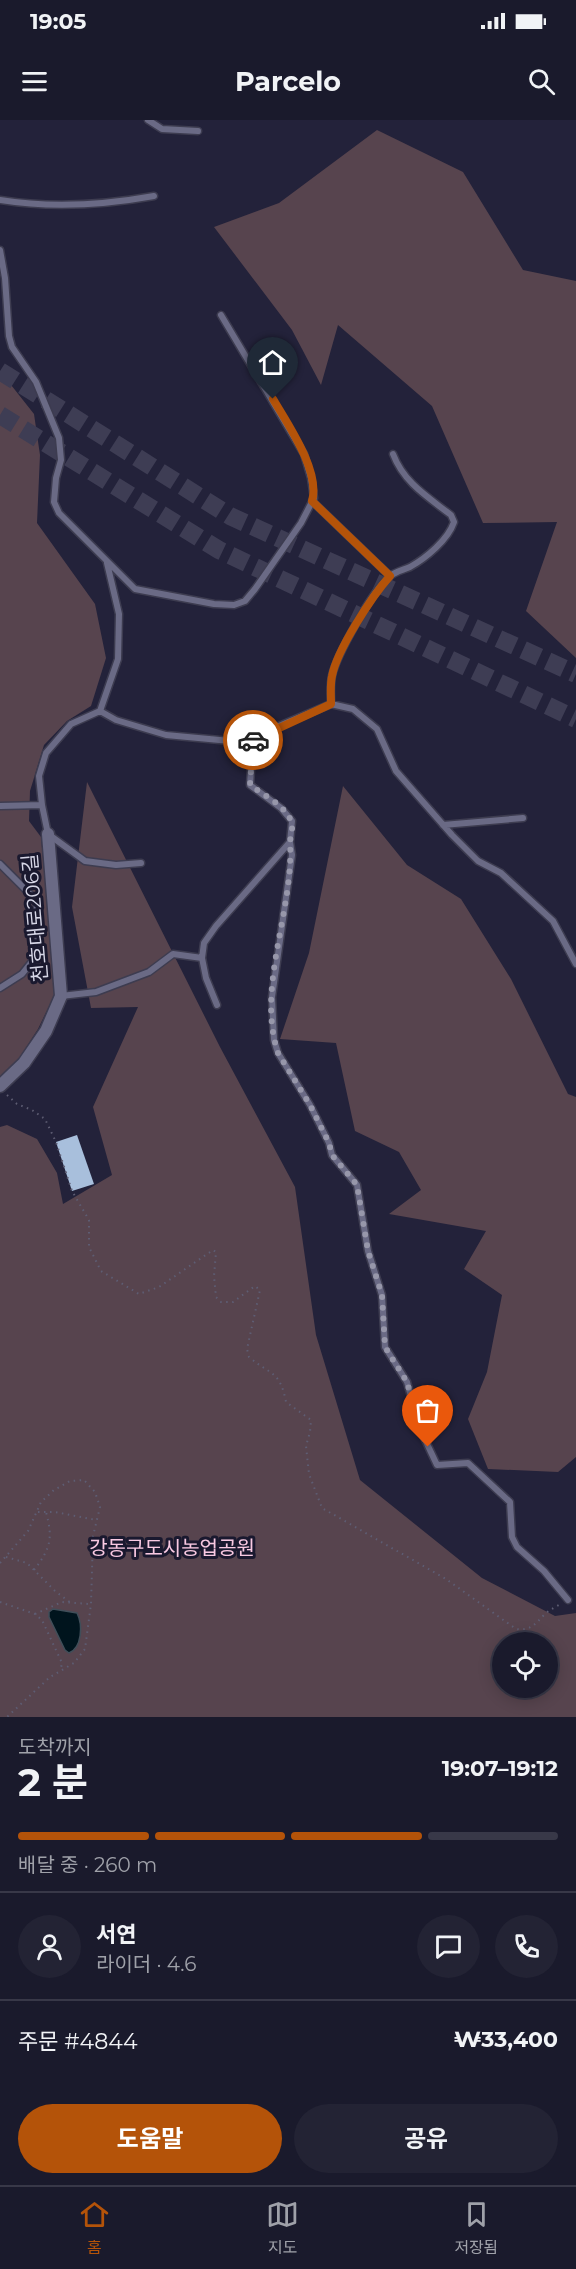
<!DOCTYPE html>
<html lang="ko">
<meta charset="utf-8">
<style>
body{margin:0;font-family:Montserrat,"Noto Sans KR",sans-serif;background:#232334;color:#f1f3f6;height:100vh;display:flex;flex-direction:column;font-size:22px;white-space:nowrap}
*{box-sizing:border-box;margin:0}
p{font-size:20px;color:#9fa1a9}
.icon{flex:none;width:33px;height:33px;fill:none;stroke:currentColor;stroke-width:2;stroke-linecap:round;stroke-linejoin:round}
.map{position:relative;height:1597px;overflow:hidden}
.sheet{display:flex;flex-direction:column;background:#1a1a2c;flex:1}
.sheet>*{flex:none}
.buttons{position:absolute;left:492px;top:1512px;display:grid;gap:12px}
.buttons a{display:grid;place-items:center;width:66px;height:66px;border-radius:50%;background:#1a1a2c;box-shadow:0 3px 15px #0003,0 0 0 2px #383848;font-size:30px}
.pin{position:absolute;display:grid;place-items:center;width:51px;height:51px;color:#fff;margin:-62px -26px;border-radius:50% 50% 50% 0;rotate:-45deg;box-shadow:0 0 6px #0007}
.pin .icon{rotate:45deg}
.courier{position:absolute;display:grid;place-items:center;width:60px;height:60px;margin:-30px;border:4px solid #b45309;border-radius:50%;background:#fff;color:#222;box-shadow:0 2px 8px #0007}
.head em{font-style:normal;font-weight:700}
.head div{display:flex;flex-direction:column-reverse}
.head{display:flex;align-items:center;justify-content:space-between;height:102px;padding:0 18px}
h1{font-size:39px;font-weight:700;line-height:45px}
.bar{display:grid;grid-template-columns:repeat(4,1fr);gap:9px 6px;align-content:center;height:72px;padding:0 18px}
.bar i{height:8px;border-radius:4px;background:#383848}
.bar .selected{background:#b45309}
.bar p{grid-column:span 4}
.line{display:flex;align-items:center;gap:15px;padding:0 18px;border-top:2px solid #383848}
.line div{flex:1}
.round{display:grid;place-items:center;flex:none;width:63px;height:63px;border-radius:32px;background:#232334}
.button{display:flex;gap:12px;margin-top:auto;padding:12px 18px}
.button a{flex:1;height:69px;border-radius:36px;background:#b45309;color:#fff;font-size:24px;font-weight:700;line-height:69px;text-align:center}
.button a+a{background:#232334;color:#f1f3f6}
.status{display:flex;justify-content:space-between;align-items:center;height:42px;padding:0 30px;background:#1a1a2c;direction:ltr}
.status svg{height:16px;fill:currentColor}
header{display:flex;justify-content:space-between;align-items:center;height:78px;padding:0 18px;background:#1a1a2c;font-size:27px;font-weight:700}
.tabs{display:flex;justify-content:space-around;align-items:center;height:84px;border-top:2px solid #383848;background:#1a1a2c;font-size:16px;color:#9fa1a9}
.tabs a{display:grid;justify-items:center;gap:3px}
.tabs .selected{color:#b45309}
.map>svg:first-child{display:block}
.green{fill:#57444e;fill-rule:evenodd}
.water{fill:#00141d;stroke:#404e59;stroke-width:1.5}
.building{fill:#a8bfdc}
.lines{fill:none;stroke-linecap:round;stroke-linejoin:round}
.motorway-tunnel{stroke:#3e3d54;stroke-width:18;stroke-dasharray:18 9;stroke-linecap:butt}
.service-casing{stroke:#3d3c50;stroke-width:9}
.minor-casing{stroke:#3d3c50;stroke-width:15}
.path{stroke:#5e5d73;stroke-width:2;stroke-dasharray:1.5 4.5;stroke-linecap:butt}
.service{stroke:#6a6a85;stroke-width:6}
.minor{stroke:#6a6a85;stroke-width:12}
.done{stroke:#9797aa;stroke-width:6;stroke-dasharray:0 10.8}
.route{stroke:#b45309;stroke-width:8}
.labels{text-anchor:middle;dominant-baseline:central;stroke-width:6;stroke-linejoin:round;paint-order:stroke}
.street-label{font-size:20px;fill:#d6d6e6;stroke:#1a192f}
.park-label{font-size:20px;fill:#f9c9e2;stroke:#1a192f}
</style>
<div class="status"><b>19:05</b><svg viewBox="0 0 49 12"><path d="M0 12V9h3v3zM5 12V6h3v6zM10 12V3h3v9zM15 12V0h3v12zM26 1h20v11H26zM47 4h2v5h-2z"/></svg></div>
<header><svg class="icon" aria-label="menu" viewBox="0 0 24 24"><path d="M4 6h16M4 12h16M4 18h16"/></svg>Parcelo<svg class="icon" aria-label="search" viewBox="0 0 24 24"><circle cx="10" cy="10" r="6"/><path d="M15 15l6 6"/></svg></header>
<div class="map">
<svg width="576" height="1597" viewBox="0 0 576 1597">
<rect width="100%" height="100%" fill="#23223a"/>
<!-- green -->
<path class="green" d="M377,10l86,42 60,98 53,11v377l-50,-47 31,-89 -74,1 -51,-117 -94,-81 -17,60 -29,-55 -78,-103 65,-24z
M0,251l34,43 6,41 -3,68 58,81 11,54 -15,48 -24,15 -23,24 -14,46 -1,30 12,16 14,157 -17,35 -20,31 -18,18z
M87,662l133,265 75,140 21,148 44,145 122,98 73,38 21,-3v104h-576v-590l7,-2 30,14 20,34 6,31 49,-29 -19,-68 45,-100 -47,1 -19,-101zM502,1522h46v46h-46z
M343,666l64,79 54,34 50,80 57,115 8,3v360l-18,15 -70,-3 -20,-50 19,-47 15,-77 -38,-26 22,-38 -97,-17 32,-24 -22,-38 -44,-21 -19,-88 -56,-4 29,-86z"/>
<!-- water -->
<path class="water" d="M53,1489l24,4c6,12 5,35 -8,40l-4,-3 -16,-33v-5z"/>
<!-- building -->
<path class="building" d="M77,1015l17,49 -22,7 -16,-49z"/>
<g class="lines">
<!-- motorway-tunnel -->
<path class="motorway-tunnel" d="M0,251l230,145 346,158
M0,295l219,135 357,169"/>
<defs>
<path id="service" d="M148,0l14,9 36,2
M0,80c50,8 104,5 154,-4
M0,130l5,28 4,58 3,11 24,35 23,56 2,22 -5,18 -2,24 5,11 76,76 79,15 20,1 11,-4 10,-12 46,-66 13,-25 -3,-20 -7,-24 -83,-139
M312,381l78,75
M331,584c0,-9 -1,-19 1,-28 4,-20 41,-86 57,-99 5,-5 14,-7 21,-10 16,-9 38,-27 44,-45l-3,-7c-23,-18 -47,-32 -58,-61
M100,591l16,9 50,15 75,7 90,-38 22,5 24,20 19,42 56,64 26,26 23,12 52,48 23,43
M42,685l-3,-29 7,-23 25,-29 29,-13 18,-52 1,-45 -12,-51
M0,686l42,-1 6,29 37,27 31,4 25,-2
M443,705l80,-7
M290,722l2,13 -20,142 2,43 4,13 32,52 19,38 3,12 25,30 11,66 14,44 3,52 22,35 13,47 17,36 31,-2 42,39 2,35 5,10 27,24 24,29
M0,744l36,36 4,32 -6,27 -12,15 -22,14
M61,876l35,-4 53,-20 24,-18 29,4
M217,885l-11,-27 -4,-20 2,-15 12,-17 74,-84 2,-21 -11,-13 -31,-23 3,-46"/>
<path id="minor" d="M0,966l24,-23 22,-32 15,-35 -13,-162"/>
</defs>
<!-- service casing -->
<use href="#service" class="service-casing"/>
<!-- minor casing -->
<use href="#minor" class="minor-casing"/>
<!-- path -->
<path class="path" d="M7,975l10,9 15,6 13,9 11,23 16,49 17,29v27l12,24 38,23 20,-7 54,-37 3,2 -2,24 2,21 5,5h12l22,-16 5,4 -13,59 2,8c21,18 31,13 37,45l25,18 -1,12 -4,14 3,28 13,34 124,71 70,50c15,2 19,-5 28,-14 5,-5 11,-8 17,-11
M38,1392h17l41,8
M6,1437l21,6 28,28 16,12
M0,1443l28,-32 13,-29 13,-12 16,-9 14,-1 11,12 5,15 -7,29 -2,68 -6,45 -11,14 -24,14 -43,40
M34,1450c17,-22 19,-32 12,-58
M0,1482l35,12 7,6 20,43 -1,5
M35,1494l27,-12 27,2"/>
<!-- service -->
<use href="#service" class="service"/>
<!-- minor -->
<use href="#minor" class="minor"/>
</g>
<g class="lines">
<!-- done -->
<path class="done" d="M253,620l-3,45c12,9 35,20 41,36 3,6 -1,16 -1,22 4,67 -34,144 -12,210l32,52 19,38 3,12 25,30 11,66 14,44 3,52 22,35 13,47 8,18"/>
<!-- route -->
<path class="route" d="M253,620l78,-36c0,-9 -1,-19 1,-28 5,-26 40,-80 58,-100l-78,-75c9,-29 -25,-78 -39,-102"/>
</g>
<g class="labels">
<!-- street labels -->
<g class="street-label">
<text transform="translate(35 798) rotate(-95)">천호대로206길</text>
</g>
<!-- park labels -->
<g class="park-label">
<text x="172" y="1428">강동구도시농업공원</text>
</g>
</g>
</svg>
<div class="buttons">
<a><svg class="icon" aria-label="locate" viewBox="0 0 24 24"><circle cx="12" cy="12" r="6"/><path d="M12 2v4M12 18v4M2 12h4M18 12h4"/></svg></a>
</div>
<div class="pin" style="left:428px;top:1327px;background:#ea580c"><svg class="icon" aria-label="bag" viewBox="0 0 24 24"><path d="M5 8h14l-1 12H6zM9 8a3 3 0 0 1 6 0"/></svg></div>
<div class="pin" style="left:273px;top:279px;background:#1f2937"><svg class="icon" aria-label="home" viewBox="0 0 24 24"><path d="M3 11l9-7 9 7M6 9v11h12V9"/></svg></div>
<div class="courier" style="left:253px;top:620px"><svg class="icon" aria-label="car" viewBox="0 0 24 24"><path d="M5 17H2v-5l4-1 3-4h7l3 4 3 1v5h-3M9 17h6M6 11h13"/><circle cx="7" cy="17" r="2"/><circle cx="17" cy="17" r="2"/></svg></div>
</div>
<section class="sheet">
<div class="head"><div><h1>2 분</h1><p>도착까지</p></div><em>19:07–19:12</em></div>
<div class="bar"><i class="selected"></i><i class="selected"></i><i class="selected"></i><i></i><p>배달 중 · 260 m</p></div>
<div class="line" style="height:108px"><a class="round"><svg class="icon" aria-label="person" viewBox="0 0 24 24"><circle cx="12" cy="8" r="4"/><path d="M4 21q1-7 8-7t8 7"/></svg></a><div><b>서연</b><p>라이더 · 4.6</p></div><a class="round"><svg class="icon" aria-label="chat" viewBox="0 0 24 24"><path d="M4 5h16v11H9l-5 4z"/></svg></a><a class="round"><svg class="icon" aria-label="phone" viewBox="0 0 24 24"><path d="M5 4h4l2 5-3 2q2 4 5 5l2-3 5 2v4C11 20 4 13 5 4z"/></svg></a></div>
<div class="line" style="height:78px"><div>주문 #4844</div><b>₩33,400</b></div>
<div class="button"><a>도움말</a><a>공유</a></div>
</section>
<nav class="tabs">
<a class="selected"><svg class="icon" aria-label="home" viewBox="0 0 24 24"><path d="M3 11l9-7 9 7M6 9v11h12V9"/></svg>홈</a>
<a><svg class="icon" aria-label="map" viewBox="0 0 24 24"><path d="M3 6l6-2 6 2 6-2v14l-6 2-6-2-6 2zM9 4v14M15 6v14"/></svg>지도</a>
<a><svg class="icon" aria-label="saved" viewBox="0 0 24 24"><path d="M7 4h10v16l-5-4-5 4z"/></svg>저장됨</a>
</nav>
